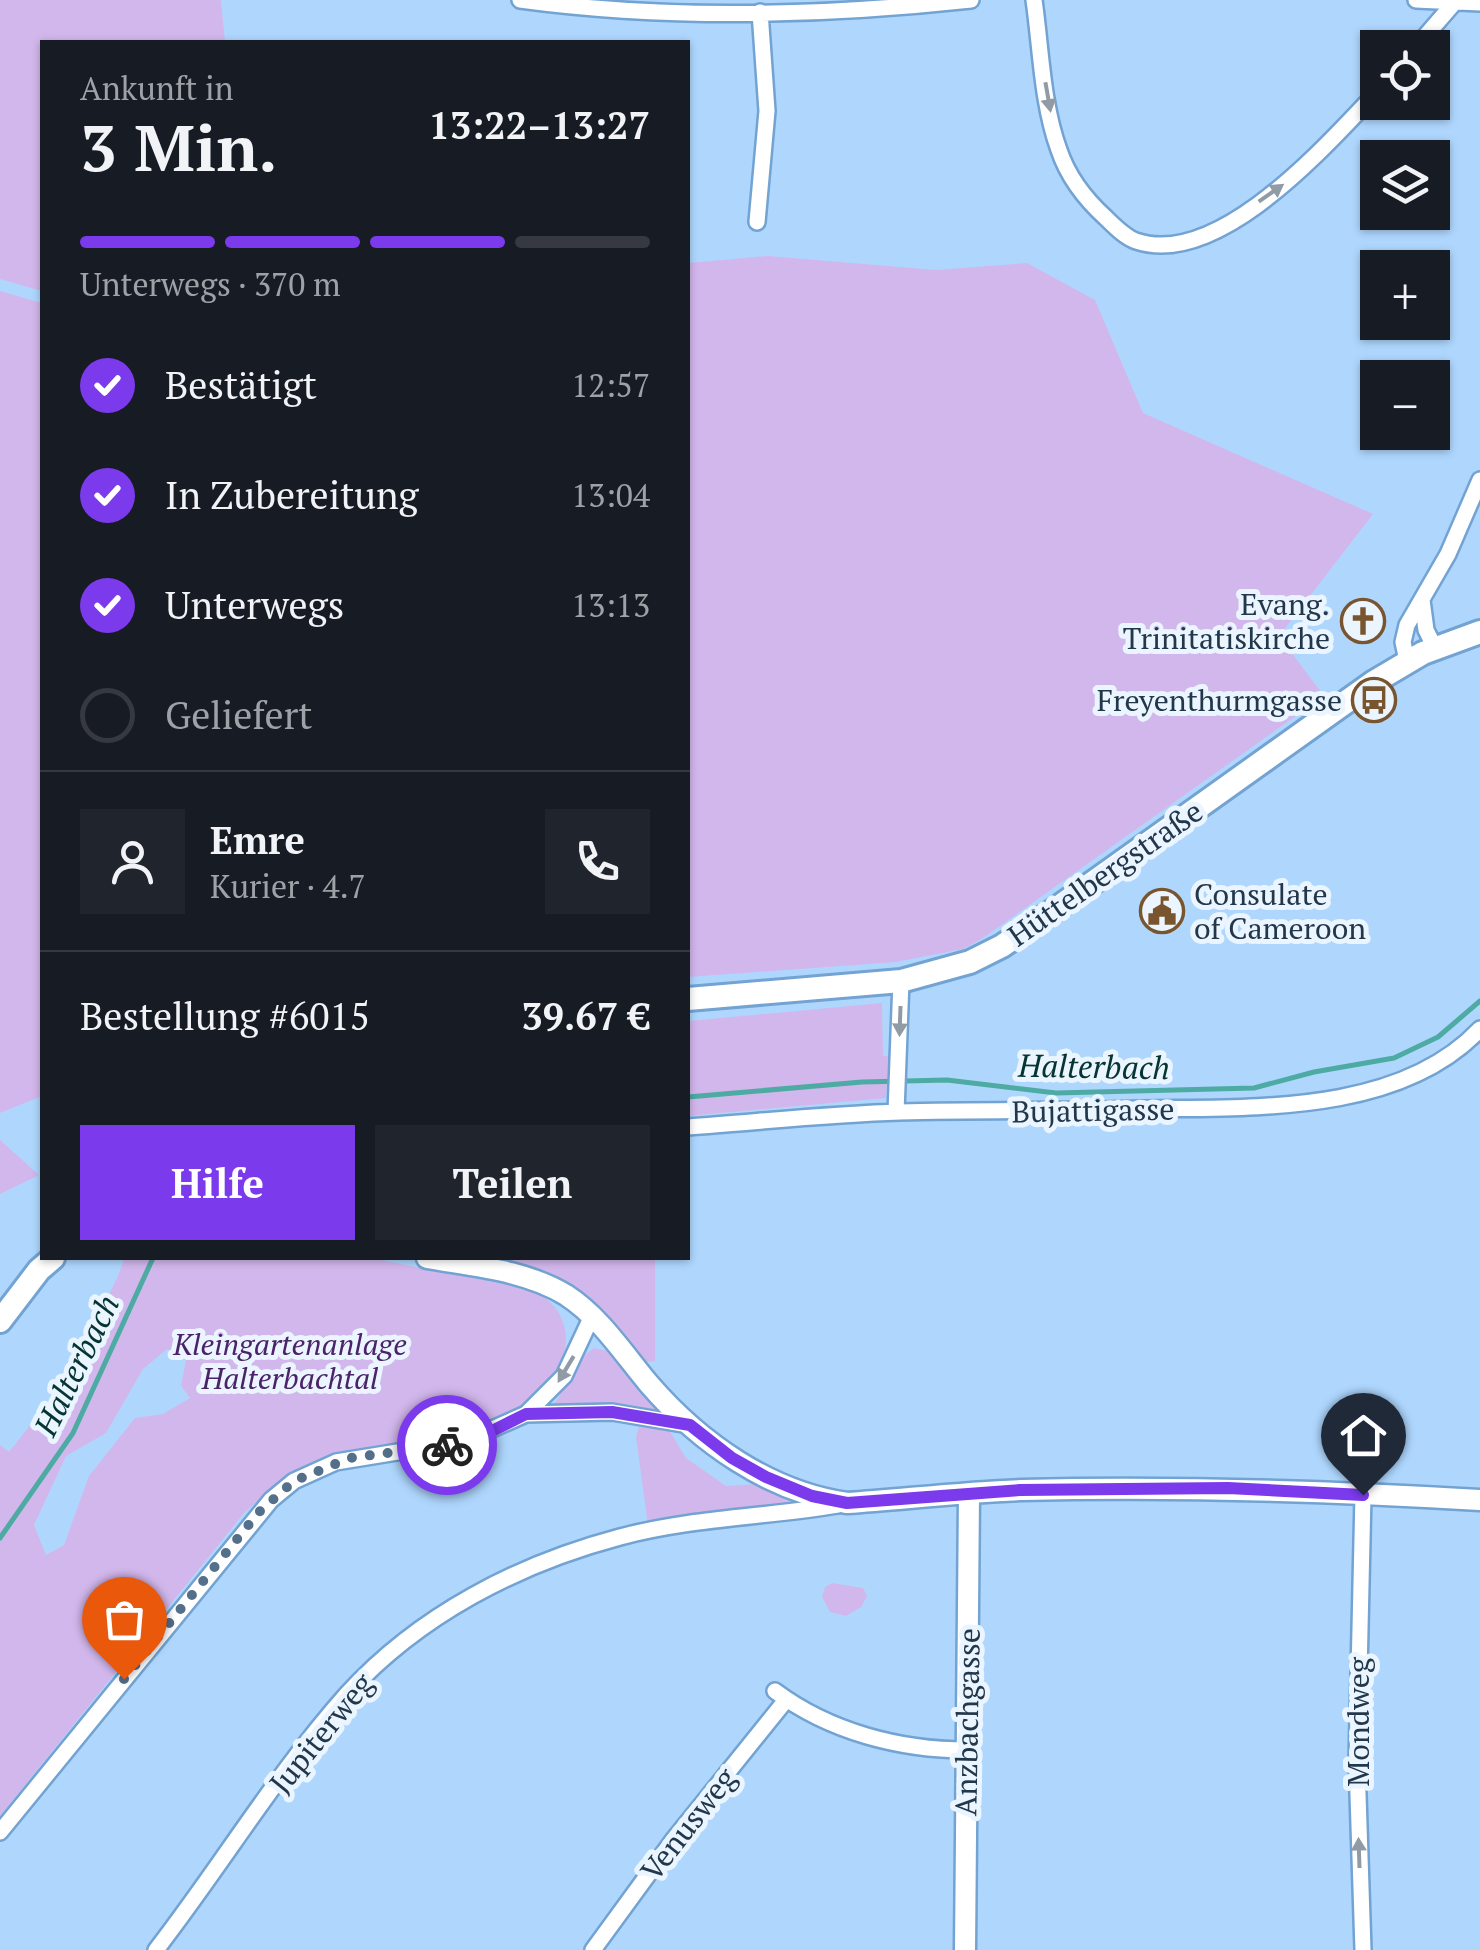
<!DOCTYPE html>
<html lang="de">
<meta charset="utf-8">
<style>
body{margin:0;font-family:"PT Serif",serif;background:#20242c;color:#f1f3f6;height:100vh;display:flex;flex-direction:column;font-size:38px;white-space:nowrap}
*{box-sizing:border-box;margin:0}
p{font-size:32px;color:#9ea1a6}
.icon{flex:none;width:55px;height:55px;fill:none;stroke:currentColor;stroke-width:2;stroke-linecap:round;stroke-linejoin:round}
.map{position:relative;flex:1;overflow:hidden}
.details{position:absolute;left:40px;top:40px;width:650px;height:1220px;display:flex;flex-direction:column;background:#171b24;border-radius:0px;box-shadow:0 2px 8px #0004}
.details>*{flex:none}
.buttons{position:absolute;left:1360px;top:30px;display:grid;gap:20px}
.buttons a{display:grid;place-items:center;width:90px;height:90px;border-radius:0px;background:#171b24;box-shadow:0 2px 8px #0004;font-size:50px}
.pin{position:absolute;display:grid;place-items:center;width:85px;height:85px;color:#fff;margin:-102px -42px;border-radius:50% 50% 50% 0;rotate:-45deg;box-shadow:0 0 10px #0007}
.pin .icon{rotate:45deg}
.courier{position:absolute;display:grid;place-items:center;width:100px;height:100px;margin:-50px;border:8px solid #7c3aed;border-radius:50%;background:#fff;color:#222;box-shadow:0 2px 12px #0007}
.overview em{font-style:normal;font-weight:700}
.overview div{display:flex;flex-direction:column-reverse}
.overview{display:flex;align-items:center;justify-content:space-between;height:170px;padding:0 40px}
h1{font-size:65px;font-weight:700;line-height:75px}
.bar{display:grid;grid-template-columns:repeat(4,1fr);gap:15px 10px;align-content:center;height:120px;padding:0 40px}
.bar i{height:12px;border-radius:8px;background:#363941}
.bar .selected{background:#7c3aed}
.bar p{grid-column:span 4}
.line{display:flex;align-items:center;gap:25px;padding:0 40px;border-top:2px solid #363941}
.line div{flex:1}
.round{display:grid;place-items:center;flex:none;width:105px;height:105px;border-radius:0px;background:#20242c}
ol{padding:0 40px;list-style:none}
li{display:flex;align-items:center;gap:30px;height:110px}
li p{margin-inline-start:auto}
li .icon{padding:10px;border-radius:50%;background:#7c3aed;color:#fff;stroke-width:4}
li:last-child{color:#9ea1a6}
li i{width:55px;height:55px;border:5px solid #363941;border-radius:50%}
.action{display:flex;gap:20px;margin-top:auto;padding:20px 40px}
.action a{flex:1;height:115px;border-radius:0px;background:#7c3aed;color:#fff;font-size:40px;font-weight:700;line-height:115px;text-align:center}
.action a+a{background:#20242c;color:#f1f3f6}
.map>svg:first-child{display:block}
.green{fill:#d2b7ec;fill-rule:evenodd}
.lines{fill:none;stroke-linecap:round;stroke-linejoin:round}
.stream{stroke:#4daba3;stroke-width:5}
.minor-casing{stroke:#72a3d2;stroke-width:20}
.tertiary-casing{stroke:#72a3d2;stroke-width:25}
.secondary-casing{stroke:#72a3d2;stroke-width:28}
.minor{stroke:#fff;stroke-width:15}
.tertiary{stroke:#fff;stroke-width:20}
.secondary{stroke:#fff;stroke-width:22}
.oneway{fill:#919ba5}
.done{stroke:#546f8a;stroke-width:10;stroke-dasharray:0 18}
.route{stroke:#7c3aed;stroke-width:12}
.labels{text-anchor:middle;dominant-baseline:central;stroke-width:10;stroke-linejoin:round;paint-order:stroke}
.poi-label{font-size:30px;fill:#23374b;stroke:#eaf5ff;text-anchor:end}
.street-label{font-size:30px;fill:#23374b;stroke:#eaf5ff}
.park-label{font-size:30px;font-style:italic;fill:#4b2369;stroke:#eaf5ff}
.water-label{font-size:32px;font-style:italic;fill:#063531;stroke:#eaf5ff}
</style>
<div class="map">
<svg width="1480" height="1950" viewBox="0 0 1480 1950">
<rect width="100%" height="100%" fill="#afd7fe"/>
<!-- green -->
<path class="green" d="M0,0h221l4,42h-183v249l-42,-12z
M768,256l168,14 91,-7 68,37 48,113 230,101 -94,122 45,60 -341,242 -20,11 -67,13 -208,15v-714z
M0,291l42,12v793l-42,17z
M882,1003l1,53h5l-2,42 -198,18v-95z
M0,1140l39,35 -39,19z
M124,1258h247l153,30c20,6 36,18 41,41 4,18 -4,35 -15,49 -57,74 -154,53 -232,82 -29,11 -52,33 -74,53l-244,303v-371l9,7 22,-28 6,4 21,-23 -5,-5 15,-20 9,7c11,-13 8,-31 12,-47 7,-29 28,-53 35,-82zM167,1349l19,11 -5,26 9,12 -27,16 -28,4 -46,58 -25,69 -18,10 -12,-30 32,-69 40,-23 37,-64z
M459,1258h196v103l-14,2 -44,-52z
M594,1348l13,3 50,57 -2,2 -35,-7 -67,3 31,-50z
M640,1423l29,7 17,28 40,28 33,-2 34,15 1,7 -146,19 -12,-88z
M832,1583l31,5 4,8 -6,11 -15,9 -16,-4 -8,-15 3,-10z"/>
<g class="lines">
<!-- stream -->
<path class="stream" d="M688,1097l174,-15 85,-2 109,13 198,-5 60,-16 80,-14 44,-21 42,-36
M0,1538l73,-105 80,-175"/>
<defs>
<path id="minor" d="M520,0c148,20 303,16 451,0
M1034,0c7,49 8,104 25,150 9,27 26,49 47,68 8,8 19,19 30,23 83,28 191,-97 242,-150
M1416,0l64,3
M1415,48l39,-45
M757,222l10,-111 -7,-99
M1422,600l4,30 9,18
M1407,661l-4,-19 4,-17 41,-71 32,-74
M896,1112l5,-131
M688,1127c70,-5 141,-13 212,-15 81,-2 162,-1 243,-3 109,-2 256,6 337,-80
M526,1414l86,-2 77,13
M775,1691c55,41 125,59 192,59
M0,1832l271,-332 23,-19 42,-19 129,-21 61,-27 38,-38 28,-60
M156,1950c65,-84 120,-176 191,-256 72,-79 171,-130 273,-157 71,-19 146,-20 218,-32
M593,1950l81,-111 112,-139
M1363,1950l-6,-187 6,-268"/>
<path id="tertiary" d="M427,1258c45,8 98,12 139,37 34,22 57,58 83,89 50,58 120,108 198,119 58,-4 117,-11 175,-13 153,-4 305,1 458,10
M965,1950l4,-456"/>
<path id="secondary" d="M688,999l213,-18 69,-19 32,-16 58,-40 314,-224 49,-29 57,-21
M0,1321l39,-51 14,-12"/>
</defs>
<!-- minor casing -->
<use href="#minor" class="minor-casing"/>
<!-- tertiary casing -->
<use href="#tertiary" class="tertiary-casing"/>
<!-- secondary casing -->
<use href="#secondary" class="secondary-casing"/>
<!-- minor -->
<use href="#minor" class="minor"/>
<!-- tertiary -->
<use href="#tertiary" class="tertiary"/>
<!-- secondary -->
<use href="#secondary" class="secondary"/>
</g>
<!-- one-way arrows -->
<defs><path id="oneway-solid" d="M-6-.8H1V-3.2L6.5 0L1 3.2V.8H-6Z" transform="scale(2.5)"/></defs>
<g class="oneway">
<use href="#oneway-solid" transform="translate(1048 97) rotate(80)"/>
<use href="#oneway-solid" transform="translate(1271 193) rotate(-35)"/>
<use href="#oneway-solid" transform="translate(900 1021) rotate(92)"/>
<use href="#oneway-solid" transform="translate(566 1369) rotate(121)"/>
<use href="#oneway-solid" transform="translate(1359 1853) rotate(-92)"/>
</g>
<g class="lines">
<!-- done -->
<path class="done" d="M124,1679l135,-167 35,-31 56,-23 97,-13"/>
<!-- route -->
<path class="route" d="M447,1445l41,-12 38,-19 86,-2 78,13 42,33 34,19 46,19 35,7 173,-13 208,-2 135,7"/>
</g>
<!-- icons -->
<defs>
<symbol id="church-ring" viewBox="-11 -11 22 22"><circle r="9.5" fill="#eaf5ff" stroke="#78552e" stroke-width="1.5"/><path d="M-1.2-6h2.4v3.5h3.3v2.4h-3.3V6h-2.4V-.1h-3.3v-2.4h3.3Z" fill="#78552e"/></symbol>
<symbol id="bus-ring" viewBox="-11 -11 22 22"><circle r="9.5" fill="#eaf5ff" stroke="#78552e" stroke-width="1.5"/><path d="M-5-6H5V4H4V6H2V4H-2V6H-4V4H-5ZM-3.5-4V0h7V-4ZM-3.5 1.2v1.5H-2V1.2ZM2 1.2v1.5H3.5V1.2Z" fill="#78552e"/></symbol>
<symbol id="civic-ring" viewBox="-11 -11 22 22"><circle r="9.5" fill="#eaf5ff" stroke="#78552e" stroke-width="1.5"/><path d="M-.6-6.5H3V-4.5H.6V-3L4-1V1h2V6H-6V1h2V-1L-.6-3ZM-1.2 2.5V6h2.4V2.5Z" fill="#78552e"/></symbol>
</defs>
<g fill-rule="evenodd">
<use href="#church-ring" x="1338" y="596" width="50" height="50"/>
<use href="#bus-ring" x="1349" y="675" width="50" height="50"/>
<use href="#civic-ring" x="1137" y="886" width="50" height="50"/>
</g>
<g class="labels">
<!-- poi labels -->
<g class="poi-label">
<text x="1330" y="604">Evang.<tspan x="1330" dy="34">Trinitatiskirche</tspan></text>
<text x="1342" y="700">Freyenthurmgasse</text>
<text x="1194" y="894" text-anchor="start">Consulate<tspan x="1194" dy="34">of Cameroon</tspan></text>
</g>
<!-- street labels -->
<g class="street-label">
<text transform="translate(1105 873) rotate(-35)">Hüttelbergstraße</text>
<text transform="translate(1093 1110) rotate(-1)">Bujattigasse</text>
<text transform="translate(967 1722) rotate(-89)">Anzbachgasse</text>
<text transform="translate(1358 1722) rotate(-90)">Mondweg</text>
<text transform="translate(321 1733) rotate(-51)">Jupiterweg</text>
<text transform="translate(688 1824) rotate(-52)">Venusweg</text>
</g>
<!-- park labels -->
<g class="park-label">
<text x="290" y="1344">Kleingartenanlage<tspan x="290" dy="34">Halterbachtal</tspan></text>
</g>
<!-- water labels -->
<g class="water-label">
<text transform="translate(1094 1066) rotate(1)">Halterbach</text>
<text transform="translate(76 1365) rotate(-64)">Halterbach</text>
</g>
</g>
</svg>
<div class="buttons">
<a><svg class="icon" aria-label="locate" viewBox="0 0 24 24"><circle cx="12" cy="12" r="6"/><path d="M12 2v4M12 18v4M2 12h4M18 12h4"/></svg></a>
<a><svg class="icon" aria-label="layers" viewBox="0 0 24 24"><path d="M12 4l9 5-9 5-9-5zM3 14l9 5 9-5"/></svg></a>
<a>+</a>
<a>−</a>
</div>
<div class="pin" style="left:124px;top:1679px;background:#ea580c"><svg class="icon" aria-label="bag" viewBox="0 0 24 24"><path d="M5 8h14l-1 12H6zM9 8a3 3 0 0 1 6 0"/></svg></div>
<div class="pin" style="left:1363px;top:1495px;background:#1f2937"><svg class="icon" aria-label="home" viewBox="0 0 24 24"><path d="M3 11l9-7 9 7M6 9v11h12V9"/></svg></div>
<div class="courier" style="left:447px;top:1445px"><svg class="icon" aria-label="bike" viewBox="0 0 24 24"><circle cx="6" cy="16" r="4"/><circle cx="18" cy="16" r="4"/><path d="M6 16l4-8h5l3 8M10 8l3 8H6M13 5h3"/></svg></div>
<section class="details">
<div class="overview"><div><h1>3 Min.</h1><p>Ankunft in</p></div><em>13:22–13:27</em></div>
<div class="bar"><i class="selected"></i><i class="selected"></i><i class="selected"></i><i></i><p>Unterwegs · 370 m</p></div>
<ol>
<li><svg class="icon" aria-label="check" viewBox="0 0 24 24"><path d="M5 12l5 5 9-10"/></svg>Bestätigt<p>12:57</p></li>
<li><svg class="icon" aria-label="check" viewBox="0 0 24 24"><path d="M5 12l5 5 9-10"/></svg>In Zubereitung<p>13:04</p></li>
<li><svg class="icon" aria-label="check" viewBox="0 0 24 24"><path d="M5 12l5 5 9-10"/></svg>Unterwegs<p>13:13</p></li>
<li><i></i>Geliefert</li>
</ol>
<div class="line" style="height:180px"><a class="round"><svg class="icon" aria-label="person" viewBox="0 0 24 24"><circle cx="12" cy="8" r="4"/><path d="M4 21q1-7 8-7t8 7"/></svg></a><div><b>Emre</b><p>Kurier · 4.7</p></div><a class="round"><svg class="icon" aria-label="phone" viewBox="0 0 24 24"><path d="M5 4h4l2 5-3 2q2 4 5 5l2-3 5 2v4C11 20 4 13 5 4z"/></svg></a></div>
<div class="line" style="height:130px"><div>Bestellung #6015</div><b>39.67 €</b></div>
<div class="action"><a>Hilfe</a><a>Teilen</a></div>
</section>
</div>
